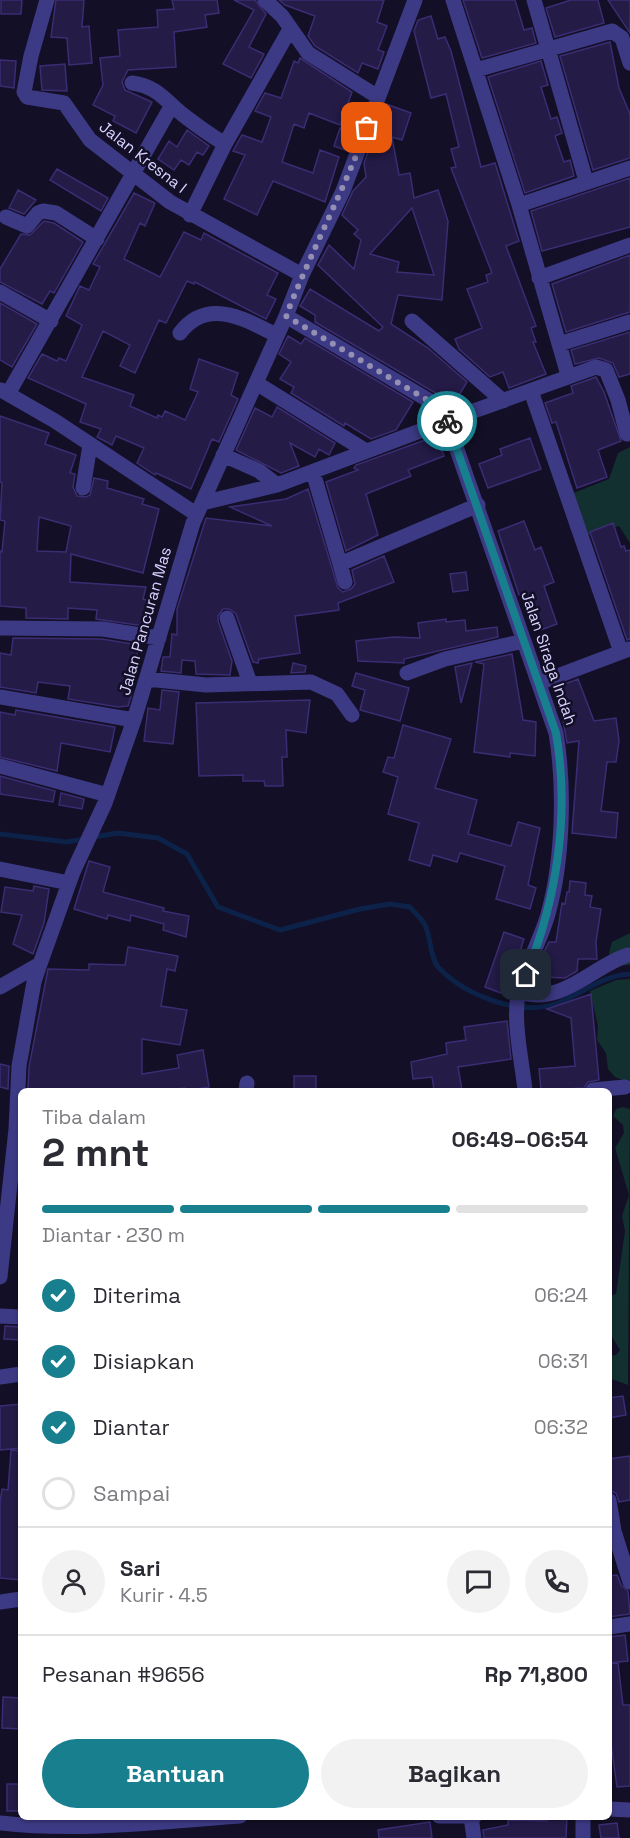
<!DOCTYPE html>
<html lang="id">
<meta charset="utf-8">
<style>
body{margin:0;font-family:"Space Grotesk",sans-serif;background:#f2f2f3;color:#2b2b33;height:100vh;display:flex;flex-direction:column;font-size:22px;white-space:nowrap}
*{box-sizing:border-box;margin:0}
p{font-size:20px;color:#7c7c81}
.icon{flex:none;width:33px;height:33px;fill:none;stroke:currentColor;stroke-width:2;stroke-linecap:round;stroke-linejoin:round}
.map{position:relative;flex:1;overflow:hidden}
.details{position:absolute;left:18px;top:1088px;width:594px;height:732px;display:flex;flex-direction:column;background:#fff;border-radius:9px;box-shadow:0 2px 4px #0004}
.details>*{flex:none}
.pin{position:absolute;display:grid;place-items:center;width:51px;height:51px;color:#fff;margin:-26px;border-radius:12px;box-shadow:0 3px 9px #0006}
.courier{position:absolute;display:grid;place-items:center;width:60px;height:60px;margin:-30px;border:4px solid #187f8f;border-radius:50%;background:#fff;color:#222;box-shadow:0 2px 8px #0007}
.overview em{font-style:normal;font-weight:700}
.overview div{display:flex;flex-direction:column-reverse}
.overview{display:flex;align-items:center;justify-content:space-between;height:102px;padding:0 24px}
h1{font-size:39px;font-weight:700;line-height:45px}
.bar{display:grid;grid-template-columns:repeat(4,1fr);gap:9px 6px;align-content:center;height:72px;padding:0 24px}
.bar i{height:8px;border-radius:4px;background:#e1e1e2}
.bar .selected{background:#187f8f}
.bar p{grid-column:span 4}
.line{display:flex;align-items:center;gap:15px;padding:0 24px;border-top:2px solid #e1e1e2}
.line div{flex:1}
.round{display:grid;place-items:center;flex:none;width:63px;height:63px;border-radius:32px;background:#f2f2f3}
ol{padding:0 24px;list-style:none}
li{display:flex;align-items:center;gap:18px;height:66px}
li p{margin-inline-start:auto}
li .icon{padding:6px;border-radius:50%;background:#187f8f;color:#fff;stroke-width:4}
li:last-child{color:#7c7c81}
li i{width:33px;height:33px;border:3px solid #e1e1e2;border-radius:50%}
.cta{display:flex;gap:12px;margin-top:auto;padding:12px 24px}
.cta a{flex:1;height:69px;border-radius:36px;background:#187f8f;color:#fff;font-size:24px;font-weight:700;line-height:69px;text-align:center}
.cta a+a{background:#f2f2f3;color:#2b2b33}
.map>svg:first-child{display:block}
.green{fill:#12302f}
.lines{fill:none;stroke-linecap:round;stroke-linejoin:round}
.stream{stroke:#0c2248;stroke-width:5}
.building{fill:#241b47;stroke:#3b2d73;stroke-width:1.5;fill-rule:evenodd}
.street{stroke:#3d3a85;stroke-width:15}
.done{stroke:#948fb3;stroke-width:6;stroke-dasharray:0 10.8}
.route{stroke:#187f8f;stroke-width:8}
.labels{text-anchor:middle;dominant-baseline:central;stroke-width:5;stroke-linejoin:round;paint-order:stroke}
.street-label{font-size:16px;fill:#d9d4ff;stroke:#130f26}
</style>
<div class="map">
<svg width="630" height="1838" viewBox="0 0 630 1838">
<rect width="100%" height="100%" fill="#130f26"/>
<!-- green -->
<path class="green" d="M630,447v96l-11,-17 -34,10 -14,-42 38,-15 9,-26z
M630,933v32l-18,1 -3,-13 3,-11z
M630,979v104l-15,-6 -7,-8 -2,-16 -9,-13 1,-14 -8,-35 26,-11z
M623,1107l7,2 -2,276 -19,-7v-22l7,-1 4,-5 -11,-18v-36l7,-2 9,-63 -3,-15 7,-21 -14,-47 9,-15 -1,-8 -10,-9 3,-7z"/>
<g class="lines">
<!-- stream -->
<path class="stream" d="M0,834l67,8 50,-9 41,5 29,16 31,53 62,23 80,-21 30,-5 20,3c5,6 12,12 15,18 6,12 5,34 14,43 27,28 82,49 119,35 25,-10 45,-28 72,-29"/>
</g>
<!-- building -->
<path class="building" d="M1,0h21l-1,14h-20z
M56,0h28l-2,27 7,-1 3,37 -23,2 -2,-27 -16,-1z
M172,0h45l2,13 -14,2 2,12 -33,5 2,35 -48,3 -6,12 3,8 27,12 -16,31 -23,-12 2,-5 -22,-11 10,-20 -3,-27 20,-2 -2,-26 40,-3 -1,-17 17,-1z
M234,0h21l11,14 -17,33 15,7 -13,24 -28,-14 31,-54z
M279,0h105l-7,22 10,4 -9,24 6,2 -6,17 -16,-6 -4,10 -43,-27 -7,-10 7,-20 -30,-11z
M463,0h52l9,30 8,-2 4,15 -54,15z
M571,0h27l6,23 -49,14 -9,-29z
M608,0h22v33z
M431,16l7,23 7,-2 6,14 30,116 14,-4 24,78 -13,5 30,80 -5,2 5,14h-3l13,32 -37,14 -6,-16 -13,5 -31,-28 -4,-10 27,-11 -15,-39 21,-7 -2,-7 6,-2 -41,-105 5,-1 -5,-18 8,-2 -13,-53 -15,4 -17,-67 4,-11z
M610,42l9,46 11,26v44l-37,12 -33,-114z
M300,58l52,34 -12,33 -31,-12 -5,15 -10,-4 -12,38 31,11 7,-23 19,7 -14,45 -52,-21 -16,34 -33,-16 21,-44 -12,-4 9,-16 20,7 9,-25 -16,-6 10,-18 16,5 13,-37 4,2z
M0,60l16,1 -2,27 -14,-2z
M541,61l7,24 -7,2 10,32 6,-2 5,16 -7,3 9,26 6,-2 4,16 -49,17 -37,-116z
M65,64l2,27 -25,-1 -2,-24z
M386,104l25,9 -9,27 -10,-3 7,38 11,-2 4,25 24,-8 10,31 -6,79 -44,-5 -7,29 37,24 39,34 -13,22 -139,-82v-7l-15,-9 10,-17 69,42 4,-4 -65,-62 11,-20 25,24 7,-29 -7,-6 4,-4 -16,-15 11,-24 13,-14 -2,-14zM412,208l4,12 18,55 -37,-3 2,-10 -29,-8z
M340,128l14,5 -6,18 -14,-5z
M187,130l22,16 -6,9 -6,-3 -8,13 -8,-5 -7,10 -16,-11 11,-18 8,6z
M57,169l51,29 -7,13 -51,-31z
M630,178v49l-88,24 -11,-40z
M18,190l18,10 -12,14 -15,-6z
M134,193l21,10 -10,23 -5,-3 -16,36 36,18 24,-45 17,8 3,-7 74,40 -11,22 9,4 -10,20 -71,-37 -1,2 -7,-3 -21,42 -7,-3 -24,53 -15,-7 10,-21 -27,-14 -21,46 52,18 -4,11 27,12 1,-3 4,2 3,-6 20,9 13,-28 -8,-3 9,-30 39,14 -7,22 7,4 -19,43 -7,-3 -21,50 -35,-16 -1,2 -18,-12 7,-15 -28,-12 -4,9 -15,-8 4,-8 -21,-7 6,-18 -58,-26 14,-24 15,7 2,-3 7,3 16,-36 -16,-9 14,-30 9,4 11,-23 -7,-3z
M44,221l10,2 29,19 -29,51 -4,-2 -8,13 -42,-22v-13l21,-35 9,1z
M630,255v57l-64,20 -14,-48z
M0,303l37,21 -25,43 -12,-7z
M630,332v42l-11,3 -6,-14 -14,-5 -24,6 -4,-14z
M288,336l13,8 4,-6 108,64 -17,28 -25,9 -26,-16 -1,3 -53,-33 3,-6 -14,-8 11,-17 -12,-8z
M596,377l8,15 17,49 -23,9 9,27 -30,11 -21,-66 -4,1 -7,-20 28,-10 -2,-7z
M277,407l58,36 -6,12 -10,-6 -4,8 -25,-14 9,23 -18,7 -45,-23 19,-42 17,9z
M0,416l49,17 -4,11 31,11 -6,18 5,1 -2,13 4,9 9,1 4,-2 4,-17 14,3 -1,7 37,11 -2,5 17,5 -16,64 -72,-19 -1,28 76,5 -3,12 6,2 -5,25 -48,-7 1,-9 -29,-2v11l-42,-1v-10l-26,-2v-55l2,1 3,-31 -5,-1 2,-37 -2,-1zM39,517l32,9 -5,26 -29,-1z
M436,436l8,20 -36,14 3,6 -45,18 12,41 -32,16 -20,-69 32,-12 -4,-2 2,-3z
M530,438l11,31 -53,19 -9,-24 23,-9 -2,-6z
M308,489l30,99 5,4 8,-3 4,-5 -3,-14 32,-14 10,26 -56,21 1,7 -44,6 5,37 -41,6 -1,4 -5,-1 -17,-48 -7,-5h-6l-5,7v5l14,40 -2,14 -34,-1 -1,-13 -13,-1 -1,13 -20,-2 2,-14h7l2,-23 5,1v-26l29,-91 66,8 -42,-19 56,-8z
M524,521l11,29 6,-3 13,35 -10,4 13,38 -19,7 -14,-37 -5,1 -21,-64z
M613,523l8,24 3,-1 2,5 4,-1v89l-3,1 -37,-108z
M466,572l2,18 -15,2 -3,-18z
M446,619v3l19,-2 1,11 31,-4 1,10 -94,22v4l-46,-2 -2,-20 38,-4 26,1 -2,-15z
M13,638l89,1 37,6 -3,14 -4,-1 -4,34 4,1 -4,13 -10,1 -50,-8 2,-13 -32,-4 -2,11 -36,-6v-34l11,2z
M512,654l11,66 13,2 -1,34 -25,-3v4l-36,-5 10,-88 -9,-2z
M293,663l13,3 -1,6 -14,1z
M472,663l-11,40 -6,-36z
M356,673l53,15 -9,33 -40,-11 5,-20 -13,-4z
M578,679l16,42 22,-3 3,23 -3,21h-9l-6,49 17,2 -2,25 -44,-5 7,-92 -12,2 -10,-56z
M162,690l17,2 -6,52 -29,-3 4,-33 12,2z
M310,700l-4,33 -20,-3 1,27h-5l1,29h-18l-1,-5h-21v-6l-44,1 -3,-73z
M16,710l99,17 -5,25 -49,-9 -4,28 -57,-14v-45l15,3z
M403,725l48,14 -16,49 42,12 -9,34 43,12 7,-24 22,6 -12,57 8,3 -6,21 -34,-10 9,-33 -45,-13 -3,9 -24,-7 -3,11 -21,-6 10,-37 -31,-9 10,-37 -15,-5 5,-15 6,1z
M0,776l55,15 -2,11 -53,-8z
M61,793l23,6 -2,10 -23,-4z
M89,861l21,6 -7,25 61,16 -1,3 26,5 -3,21 -23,-7 1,-6 -33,-9 -1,6 -22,-6 -1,4 -33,-10z
M570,881l16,2 -1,12 7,1 -2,11 11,2 -5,33 1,17h-19l-1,12 -12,7 -22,-1v-23l6,-12h7l6,-39 3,1 2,-12h2z
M34,886l15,3 -5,34 -11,31 -20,-10 9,-29 -21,-3 4,-25 28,4z
M504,932l20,7 -18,56 -21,-8z
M128,947l50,9 -3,15 -8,-2 -6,37 26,4 -7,35 -38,-6v35l37,-6 -2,-13 26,-5 6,37 -18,3h-5l-1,-2 -19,2h-138l1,-23 19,-98 41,1v-6l36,1z
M591,994l8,86 -11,2 -4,6 -43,2 -2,-21 36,-3 -4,-48 -24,-9z
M507,1021l4,38 -53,8 4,23h-28l-2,-13 -19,2 -2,-17 36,-8 -1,-11 20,-3 -2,-13z
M0,1064l9,2 -1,23 -8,-2z
M294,1076h22v14h-22z
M5,1326l16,1v13l-17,-1z
M623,1396l3,19 -17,3v-20z
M21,1404v44l-21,2v-44z
M11,1450l10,1v129l-21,-2v-75l2,-14 6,1z
M630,1456v44l-11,2 -3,-9 -7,-3v-31z
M617,1575l4,10 7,6 2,23 -21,3v-41z
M625,1635l3,26 -19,2v-26z
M618,1663l5,42h7v81l-13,1 -8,-59v-64z
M3,1697l18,1v31l-19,-1z
M7,1784h14v27h-14z
M548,1816h19l-1,22h-82l-1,-8 25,-5v-5l39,1z
M430,1822l2,16h-53l-1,-8z
M617,1823l2,15h-18l-2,-13z"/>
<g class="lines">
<!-- street -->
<path class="street" d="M47,0l-16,56 -7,36 3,5 37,6 26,37 80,62 132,73
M265,0l17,16 26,37 70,44
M453,0l66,205 49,170
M534,0l52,181
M476,70l136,-39 10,7 8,25
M132,83c24,3 33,17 50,31 14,11 28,21 43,30
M519,205l111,-37
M190,215l35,-71 65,-115
M6,217l21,9 11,-13 5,-2 13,2 41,26
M539,278l91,-33
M0,292l51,29
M286,316l171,101
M412,321l91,80
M180,333c27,-36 65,-14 96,2
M559,344l71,-22
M256,383l110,68
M1,390l54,31 141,93
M531,391l90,261
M8,394l164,-289
M447,421l109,312c9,54 7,128 -8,181 -7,26 -25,57 -30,81 -5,28 4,67 7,95
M223,455l36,16 18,14
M313,472l27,92
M83,488l7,-43
M202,503l75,-18 180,-68 139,-50 10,3 12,30 9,34
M345,582l-5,-18 138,-59
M227,618l23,65
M0,628l103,1 56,9
M407,673l38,-14 79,-18
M147,679l59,6 105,-3 26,12 15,21
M539,683l90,-34
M0,697l134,23
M0,766l108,29
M0,869l69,14
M0,987l40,-23
M519,991c40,17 74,-25 109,-36
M246,1090l1,-7
M593,1090l32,-3
M0,1277l16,-148 3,-63 15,-84 6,-18 33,-92 32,-69 29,-83 59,-197 93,-207 16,-41 41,-84 72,-191
M0,1316l21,1
M0,1377l21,-3
M609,1500l5,31 16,51
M0,1602l21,-3
M609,1627l21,-3
M609,1809l21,1
M439,1816h36
M583,1816v22
M471,1817l3,21
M0,1823c79,9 160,-1 240,-7"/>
</g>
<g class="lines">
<!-- done -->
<path class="done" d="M367,128c-24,64 -56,124 -81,188l170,101 -9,4"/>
<!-- route -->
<path class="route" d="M447,421l109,312c14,81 1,166 -30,242"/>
</g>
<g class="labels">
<!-- street labels -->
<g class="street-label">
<text transform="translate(143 157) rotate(38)">Jalan Kresna I</text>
<text transform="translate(145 621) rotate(-74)">Jalan Pancuran Mas</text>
<text transform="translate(549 658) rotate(71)">Jalan Siraga Indah</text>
</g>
</g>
</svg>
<div class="pin" style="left:367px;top:128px;background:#ea580c"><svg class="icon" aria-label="bag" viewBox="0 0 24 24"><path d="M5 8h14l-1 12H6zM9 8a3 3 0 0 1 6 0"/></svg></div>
<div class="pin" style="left:526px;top:975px;background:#1f2937"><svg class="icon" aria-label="home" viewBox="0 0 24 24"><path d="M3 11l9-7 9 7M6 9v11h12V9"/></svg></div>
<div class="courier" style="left:447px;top:421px"><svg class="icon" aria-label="bike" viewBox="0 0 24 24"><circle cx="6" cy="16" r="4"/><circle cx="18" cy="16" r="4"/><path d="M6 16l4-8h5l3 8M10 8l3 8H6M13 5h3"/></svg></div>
<section class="details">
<div class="overview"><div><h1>2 mnt</h1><p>Tiba dalam</p></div><em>06:49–06:54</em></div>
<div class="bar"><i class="selected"></i><i class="selected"></i><i class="selected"></i><i></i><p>Diantar · 230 m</p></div>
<ol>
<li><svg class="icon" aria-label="check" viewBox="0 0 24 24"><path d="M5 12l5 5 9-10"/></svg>Diterima<p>06:24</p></li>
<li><svg class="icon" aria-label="check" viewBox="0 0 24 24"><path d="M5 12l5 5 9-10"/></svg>Disiapkan<p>06:31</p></li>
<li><svg class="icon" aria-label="check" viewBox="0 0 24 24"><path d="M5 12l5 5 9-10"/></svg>Diantar<p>06:32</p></li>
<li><i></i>Sampai</li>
</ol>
<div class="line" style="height:108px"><a class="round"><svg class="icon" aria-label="person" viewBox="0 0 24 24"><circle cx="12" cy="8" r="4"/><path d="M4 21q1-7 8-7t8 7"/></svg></a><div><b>Sari</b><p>Kurir · 4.5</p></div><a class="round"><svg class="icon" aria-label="chat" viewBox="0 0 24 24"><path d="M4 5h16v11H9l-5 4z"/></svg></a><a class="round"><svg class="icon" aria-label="phone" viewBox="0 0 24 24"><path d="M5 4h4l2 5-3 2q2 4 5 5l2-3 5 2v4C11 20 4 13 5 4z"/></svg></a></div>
<div class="line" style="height:78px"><div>Pesanan #9656</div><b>Rp 71,800</b></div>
<div class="cta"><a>Bantuan</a><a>Bagikan</a></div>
</section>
</div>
